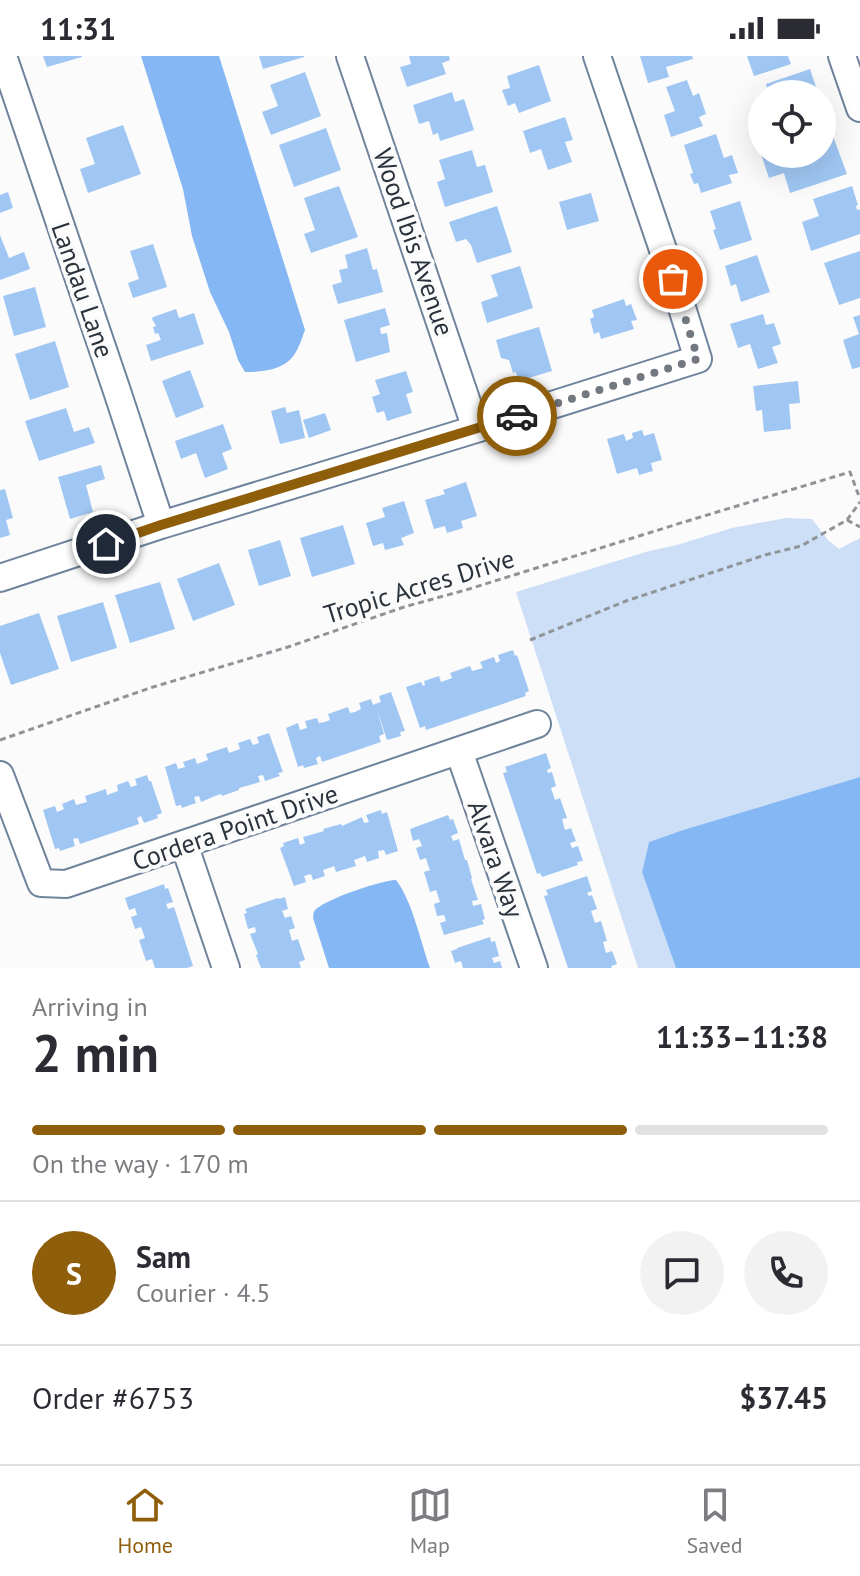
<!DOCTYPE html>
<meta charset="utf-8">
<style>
body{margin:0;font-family:"PT Sans",sans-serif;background:#f2f2f3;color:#2b2b33;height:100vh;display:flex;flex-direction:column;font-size:30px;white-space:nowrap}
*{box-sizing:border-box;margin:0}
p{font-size:26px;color:#7c7c81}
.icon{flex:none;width:44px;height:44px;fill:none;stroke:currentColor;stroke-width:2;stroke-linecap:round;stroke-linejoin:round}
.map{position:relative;height:912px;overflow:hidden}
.side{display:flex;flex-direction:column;background:#fff;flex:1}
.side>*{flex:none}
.controls{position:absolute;left:748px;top:24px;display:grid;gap:16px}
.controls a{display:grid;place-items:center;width:88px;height:88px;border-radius:50%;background:#fff;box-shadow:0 8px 32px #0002;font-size:40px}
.pin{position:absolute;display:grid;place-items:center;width:68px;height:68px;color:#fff;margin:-34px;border:4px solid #fff;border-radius:50%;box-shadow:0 2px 8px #0007}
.courier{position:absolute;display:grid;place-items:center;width:80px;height:80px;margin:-40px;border:6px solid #8f5e0a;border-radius:50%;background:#fff;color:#222;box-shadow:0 2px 10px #0007}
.head em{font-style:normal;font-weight:700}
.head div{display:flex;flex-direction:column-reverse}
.head{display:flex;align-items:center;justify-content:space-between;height:136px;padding:0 32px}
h1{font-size:52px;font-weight:700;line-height:60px}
.bar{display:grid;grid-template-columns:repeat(4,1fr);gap:12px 8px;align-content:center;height:96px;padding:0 32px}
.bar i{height:10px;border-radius:6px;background:#e1e1e2}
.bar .on{background:#8f5e0a}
.bar p{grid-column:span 4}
.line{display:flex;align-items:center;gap:20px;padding:0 32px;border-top:2px solid #e1e1e2}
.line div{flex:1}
.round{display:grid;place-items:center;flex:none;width:84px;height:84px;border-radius:42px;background:#f2f2f3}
.status{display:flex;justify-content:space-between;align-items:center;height:56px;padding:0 40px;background:#fff;direction:ltr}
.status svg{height:22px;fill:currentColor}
.tabs{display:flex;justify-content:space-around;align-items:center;height:112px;border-top:2px solid #e1e1e2;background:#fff;font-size:22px;color:#7c7c81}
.tabs a{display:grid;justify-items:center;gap:4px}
.tabs .on{color:#8f5e0a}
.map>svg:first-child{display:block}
.green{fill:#ccdff6}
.water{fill:#84b7f3}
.building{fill:#a0c7f4}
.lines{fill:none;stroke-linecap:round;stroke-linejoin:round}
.minor-casing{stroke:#6f839b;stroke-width:30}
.path{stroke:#8f9499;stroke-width:3;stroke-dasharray:6 4;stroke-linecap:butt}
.minor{stroke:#fff;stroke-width:26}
.done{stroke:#737980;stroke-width:8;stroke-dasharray:0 14.4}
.route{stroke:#8f5e0a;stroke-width:10}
.labels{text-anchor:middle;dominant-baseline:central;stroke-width:8;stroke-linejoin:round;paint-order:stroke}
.street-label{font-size:26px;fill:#2a333d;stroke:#fbfbfb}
</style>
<div class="status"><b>11:31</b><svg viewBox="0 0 49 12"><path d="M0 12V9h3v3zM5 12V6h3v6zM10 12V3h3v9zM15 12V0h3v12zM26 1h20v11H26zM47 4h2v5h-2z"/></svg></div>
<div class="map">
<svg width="860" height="912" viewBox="0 0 860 912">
<rect width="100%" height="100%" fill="#fbfbfb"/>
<!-- green -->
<path class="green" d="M786,462l26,1 16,21 11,9 21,-11v239l-177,53 -34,12 -7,30 34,96h-38l-122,-376 133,-41 28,-6 55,-17z"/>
<!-- water -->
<path class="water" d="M141,0h78l86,274c-3,8 -6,18 -11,25 -10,15 -32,17 -49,17l-7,-12 -9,-28 -19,-40 -18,-56 -9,-47z
M860,721v191h-184l-34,-96 7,-30 34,-12z
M396,824c16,20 25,63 34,88h-101l-16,-50c1,-7 0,-7 6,-11 14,-10 60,-26 77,-27z"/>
<!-- building -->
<path class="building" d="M43,0h39v1l-35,10z
M259,0h45v1l-41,12z
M409,0h40l1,4 -8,3 4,11 -39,13 -7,-20 11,-3z
M640,0h52l1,3 -27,8 3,10 -21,6z
M747,0h41l3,8 -37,12z
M539,9l12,36 -32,12 -4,-10 -7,3 -6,-16 8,-2 -3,-12z
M810,13l7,21 -12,4h-36l-3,-10z
M305,16l16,44 -50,19 -9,-23 16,-6 -8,-21z
M687,24l6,16 6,-3 7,21 -7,3 4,9 -32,11 -7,-22 11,-4 -9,-24z
M452,36l3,10 9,-3 10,31 -34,11 -2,-8 -5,2 -4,-14 -10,3 -6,-19z
M565,61l8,23 -8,2 7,20 -24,8 -7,-21 -11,4 -7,-22z
M123,69l18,49 -53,19 -8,-24 15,-5 -9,-26z
M326,72l15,42 -47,17 -15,-42z
M830,72l17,46 -57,19 -6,-20 -15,5 -8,-24h61v-24z
M716,78l8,24 8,-3 6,18 -9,2 3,8 -31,10 -3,-10 -4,1 -4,-10 3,-1 -9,-28z
M472,94l5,17 8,-2 8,27 -48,15 -8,-25 8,-3 -6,-19z
M339,130l19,51 -47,16 -7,-19 11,-4 -11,-32z
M852,130l6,19 -2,1 1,4 2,-1 1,2v23l-49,17 -9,-29 17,-6 -6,-17z
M8,136l5,16 -13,5v-18z
M591,137l8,28 -32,9 -8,-28z
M740,145l12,39 -32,10 -7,-20 3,-1 -6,-18z
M497,150l15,46 -35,11 -6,-18 -5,-6 -10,3 -7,-20z
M0,179l9,23 15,-6 6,17 -30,11z
M153,188l14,43 -34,11 -5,-15 11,-4 -9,-28z
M367,192l6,22 4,-1 6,23 -45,12 -6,-19 10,-3 -3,-12 9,-2 -3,-13z
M860,195v47l-21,7 -15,-42z
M757,199l13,37 -29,10 -5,-18 -5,2 -6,-20z
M520,210l13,42 -46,15 -6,-21 17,-6 -7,-21z
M35,231l11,40 -32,9 -11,-40z
M624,243l2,7 5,-2 6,16 -6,1 3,8 -33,10 -2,-7 -5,2 -4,-15 4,-2 -2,-7z
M385,252l5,17 -10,3 1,6 6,-1 3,19 -34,10 -12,-42z
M176,253l3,9 15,-5 10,31 -53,17 -5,-16 15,-5 -3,-7 -3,1 -2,-7 3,-1 -4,-7 1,-2z
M763,258l3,11 8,-2 7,21 -9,3 6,16 -20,6 -8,-25 -12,4 -8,-24z
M860,259v52l-8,2 -9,-29 16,-6 -6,-17z
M539,271l13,44 -34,10 -2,-9 -3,1 -4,-13 -8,-2 -5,-18z
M55,285l14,46 -39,13 -15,-46z
M190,314l14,37 -28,11 -14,-37z
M406,315l7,21 -7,2 6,19 -25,8 -3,-10 -7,2 -5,-16 8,-3 -5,-14z
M798,325l2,22 -11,1 2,25 -27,3 -2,-22 -6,1 -3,-25z
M285,351l2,6 12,-3 6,28 -25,6 -9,-33z
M66,352l8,24 15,-5 6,16 -56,18 -14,-40z
M325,357l6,17 -22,8 -6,-18z
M223,368l9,25 -10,4 6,16 -23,9 -9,-25 -15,6 -6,-18z
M642,374l2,6 10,-3 8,27 -11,3 2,8 -14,4 -2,-7 -20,6 -10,-35 17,-5 2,7 7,-3 -1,-5z
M101,409l4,14 -19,6 7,27 -23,7 -12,-42z
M466,426l11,34 -16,5 2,7 -16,5 -2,-7 -11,3 -9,-29 20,-6 -2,-4z
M5,433l8,29 -7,2 4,15 -10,3v-48z
M404,445l10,32 -13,5 3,7 -19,5 -2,-7 -10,3 -7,-23 19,-6 -3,-9z
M343,469l12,39 -43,13 -12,-39z
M280,484l11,36 -32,10 -11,-36z
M219,507l16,42 -42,16 -16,-42z
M160,526l15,47 -45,14 -15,-48z
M103,546l14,46 -46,14 -14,-46z
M39,557l20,56 -48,16 -11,-32v-27z
M513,594l2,6 2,-1 12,36 -4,2 1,3 -100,34 -1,-4 -5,2 -14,-41 15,-5 2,4 2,-1 -1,-4 15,-5 2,6 11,-4 -2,-5 20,-7 2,5 11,-3 -3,-6 14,-5 2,6 4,-2 -2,-6z
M391,636l14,39 -5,1 1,4 -14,4 -10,-30 7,24 -5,2 2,6 -59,20 -2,-6 -4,2 2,6 -14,4 -1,-3 -5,2 -12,-39 12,-5 2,7 7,-2 -2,-7 12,-3 2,5 6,-1 5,-2 -2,-6 20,-7 2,6 5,-1 6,-3 -2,-6 12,-4 2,6 2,-1 6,-2 -2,-6z
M269,677l14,39 -5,1 2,3 -15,5 -2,-6 -5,1 2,6 -21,6v2l-17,6 -1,-2 -6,2 -14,6 -2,-6 -5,1 2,6 -14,5 -1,-3 -5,1 -11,-39 11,-4 2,6 7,-2 -2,-5 12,-4 2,6 11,-4 -2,-6 21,-7 2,6 11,-4 -2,-6 12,-4 3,6 6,-2 -2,-6z
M546,697l5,15 -4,2 1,3 4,-1 4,14 -5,2 4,12 5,-2 7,20 -5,1 3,11 6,-2 5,13 -6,2 2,5 6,-2 5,15 -6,1 1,3 -36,12 -2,-4 -3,1 -34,-101 4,-1 -2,-5z
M147,719l2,6h2l11,32 -5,2 1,3 -14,5 -3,-7 -4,2 2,6 -59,20 -2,-6 -5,1 2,7 -15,5 -1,-3 -4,1 -12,-39 12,-4 2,6 7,-3 -2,-5 12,-5 2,6 11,-3 -2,-6 21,-7 1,6 11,-4 -1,-6 11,-4 3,6 6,-2 -2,-6z
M381,754l1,4 5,-2 11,39 -12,4 -2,-5 -6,1 1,7 -12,4 -2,-6 -11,4 2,6 -20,6 -2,-6 -5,2 -6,2 2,6 -12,4 -2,-6 -7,2 2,6 -12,4 -14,-38 4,-2 -1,-3 15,-5 2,7 5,-2 -2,-6 21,-6 -1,-2 18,-5 1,2 20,-9 2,6 5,-1 -3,-7z
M448,759l2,5 3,-1 5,14 -7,3 2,5 6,-2 6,21h2l5,18 -1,1 7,21 -6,1 1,5 8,-2 4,15 -3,1 2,4 -40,11 -4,-12 6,-2 -2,-6 -7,1 -3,-12 6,-2 -4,-12 -6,2 -6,-20 6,-2 -2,-5 -2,-7 -6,2 -4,-12 6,-2 -3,-7 -6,2 -3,-12z
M587,820l5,15 -5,2 2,3 3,-1 5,14 -6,2 4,12 6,-2 6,20 -4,1 3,11 6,-2 5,13 -6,2 1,2h-44l-24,-72 4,-1 -2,-5z
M164,828l1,5 3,-1 5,14 -7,2 2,5 6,-2 19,59 -6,2h-32l-3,-9 -6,2 -7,-21 6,-2 -4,-11 -6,2 -4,-12 6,-2 -2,-7 -6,2 -4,-12z
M285,841l3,12 -6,2 3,7 6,-2 4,12 -6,2 2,7 1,4 6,-2 7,21 -6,2 2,6h-40l-5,-13 2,-1 -8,-20 6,-2 -1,-5 -7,2 -4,-15 3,-1 -2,-4 33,-11 1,1z
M490,881l1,5 4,-1 4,15 -7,2 2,5 6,-2 2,7h-39l-2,-7 -6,2 -4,-12 6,-2v-1z"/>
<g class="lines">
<defs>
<path id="minor" d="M3,0l114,335 44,134
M350,0l126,373
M842,0l18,52
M0,522l161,-53 315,-96 222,-70 -25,-80 -76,-223
M459,695l75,217
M0,719l41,108 25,1 471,-160
M184,788l42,124"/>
</defs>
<!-- minor casing -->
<use href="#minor" class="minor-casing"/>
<!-- path -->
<path class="path" d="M847,464l13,7
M530,584l96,-39 139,-46 36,-9 46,-26 13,-18
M0,684l153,-53 135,-40 116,-40 65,-18 215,-67 166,-50 10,27"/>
<!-- minor -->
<use href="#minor" class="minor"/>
</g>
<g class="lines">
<!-- done -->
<path class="done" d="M517,360l181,-57 -25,-80"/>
<!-- route -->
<path class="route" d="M106,488l55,-19 356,-109"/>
</g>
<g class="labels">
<!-- street labels -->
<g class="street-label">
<text transform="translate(414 186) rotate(71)">Wood Ibis Avenue</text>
<text transform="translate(83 234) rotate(71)">Landau Lane</text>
<text transform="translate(419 530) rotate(-17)">Tropic Acres Drive</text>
<text transform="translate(235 771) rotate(-19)">Cordera Point Drive</text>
<text transform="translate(496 803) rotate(71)">Alvara Way</text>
</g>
</g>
</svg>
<div class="controls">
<a><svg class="icon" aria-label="locate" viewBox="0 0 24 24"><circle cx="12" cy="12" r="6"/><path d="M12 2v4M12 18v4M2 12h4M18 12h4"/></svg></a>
</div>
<div class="pin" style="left:673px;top:223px;background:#ea580c"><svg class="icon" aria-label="bag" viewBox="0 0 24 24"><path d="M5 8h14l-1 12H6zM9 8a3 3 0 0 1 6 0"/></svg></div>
<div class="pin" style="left:106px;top:488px;background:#1f2937"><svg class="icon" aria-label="home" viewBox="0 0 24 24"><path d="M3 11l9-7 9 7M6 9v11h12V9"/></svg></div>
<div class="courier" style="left:517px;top:360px"><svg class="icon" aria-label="car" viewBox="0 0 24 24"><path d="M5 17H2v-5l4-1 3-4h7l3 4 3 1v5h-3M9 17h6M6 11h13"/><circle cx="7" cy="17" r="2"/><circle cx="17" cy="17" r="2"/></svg></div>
</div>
<section class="side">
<div class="head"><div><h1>2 min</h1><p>Arriving in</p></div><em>11:33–11:38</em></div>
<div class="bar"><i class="on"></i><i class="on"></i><i class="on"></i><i></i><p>On the way · 170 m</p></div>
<div class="line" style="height:144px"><b class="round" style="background:#8f5e0a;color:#fff">S</b><div><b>Sam</b><p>Courier · 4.5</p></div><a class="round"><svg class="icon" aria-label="chat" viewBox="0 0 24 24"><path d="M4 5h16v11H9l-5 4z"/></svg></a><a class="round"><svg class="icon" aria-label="phone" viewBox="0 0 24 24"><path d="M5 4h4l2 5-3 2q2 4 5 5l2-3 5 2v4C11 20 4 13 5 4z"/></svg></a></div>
<div class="line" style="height:104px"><div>Order #6753</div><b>$37.45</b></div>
</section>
<nav class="tabs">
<a class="on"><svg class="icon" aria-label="home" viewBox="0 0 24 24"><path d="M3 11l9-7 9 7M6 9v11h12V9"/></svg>Home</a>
<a><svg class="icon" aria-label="map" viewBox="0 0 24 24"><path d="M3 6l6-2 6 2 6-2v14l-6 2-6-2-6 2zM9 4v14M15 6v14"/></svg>Map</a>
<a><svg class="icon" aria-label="saved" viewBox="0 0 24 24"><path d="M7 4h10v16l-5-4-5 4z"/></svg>Saved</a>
</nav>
